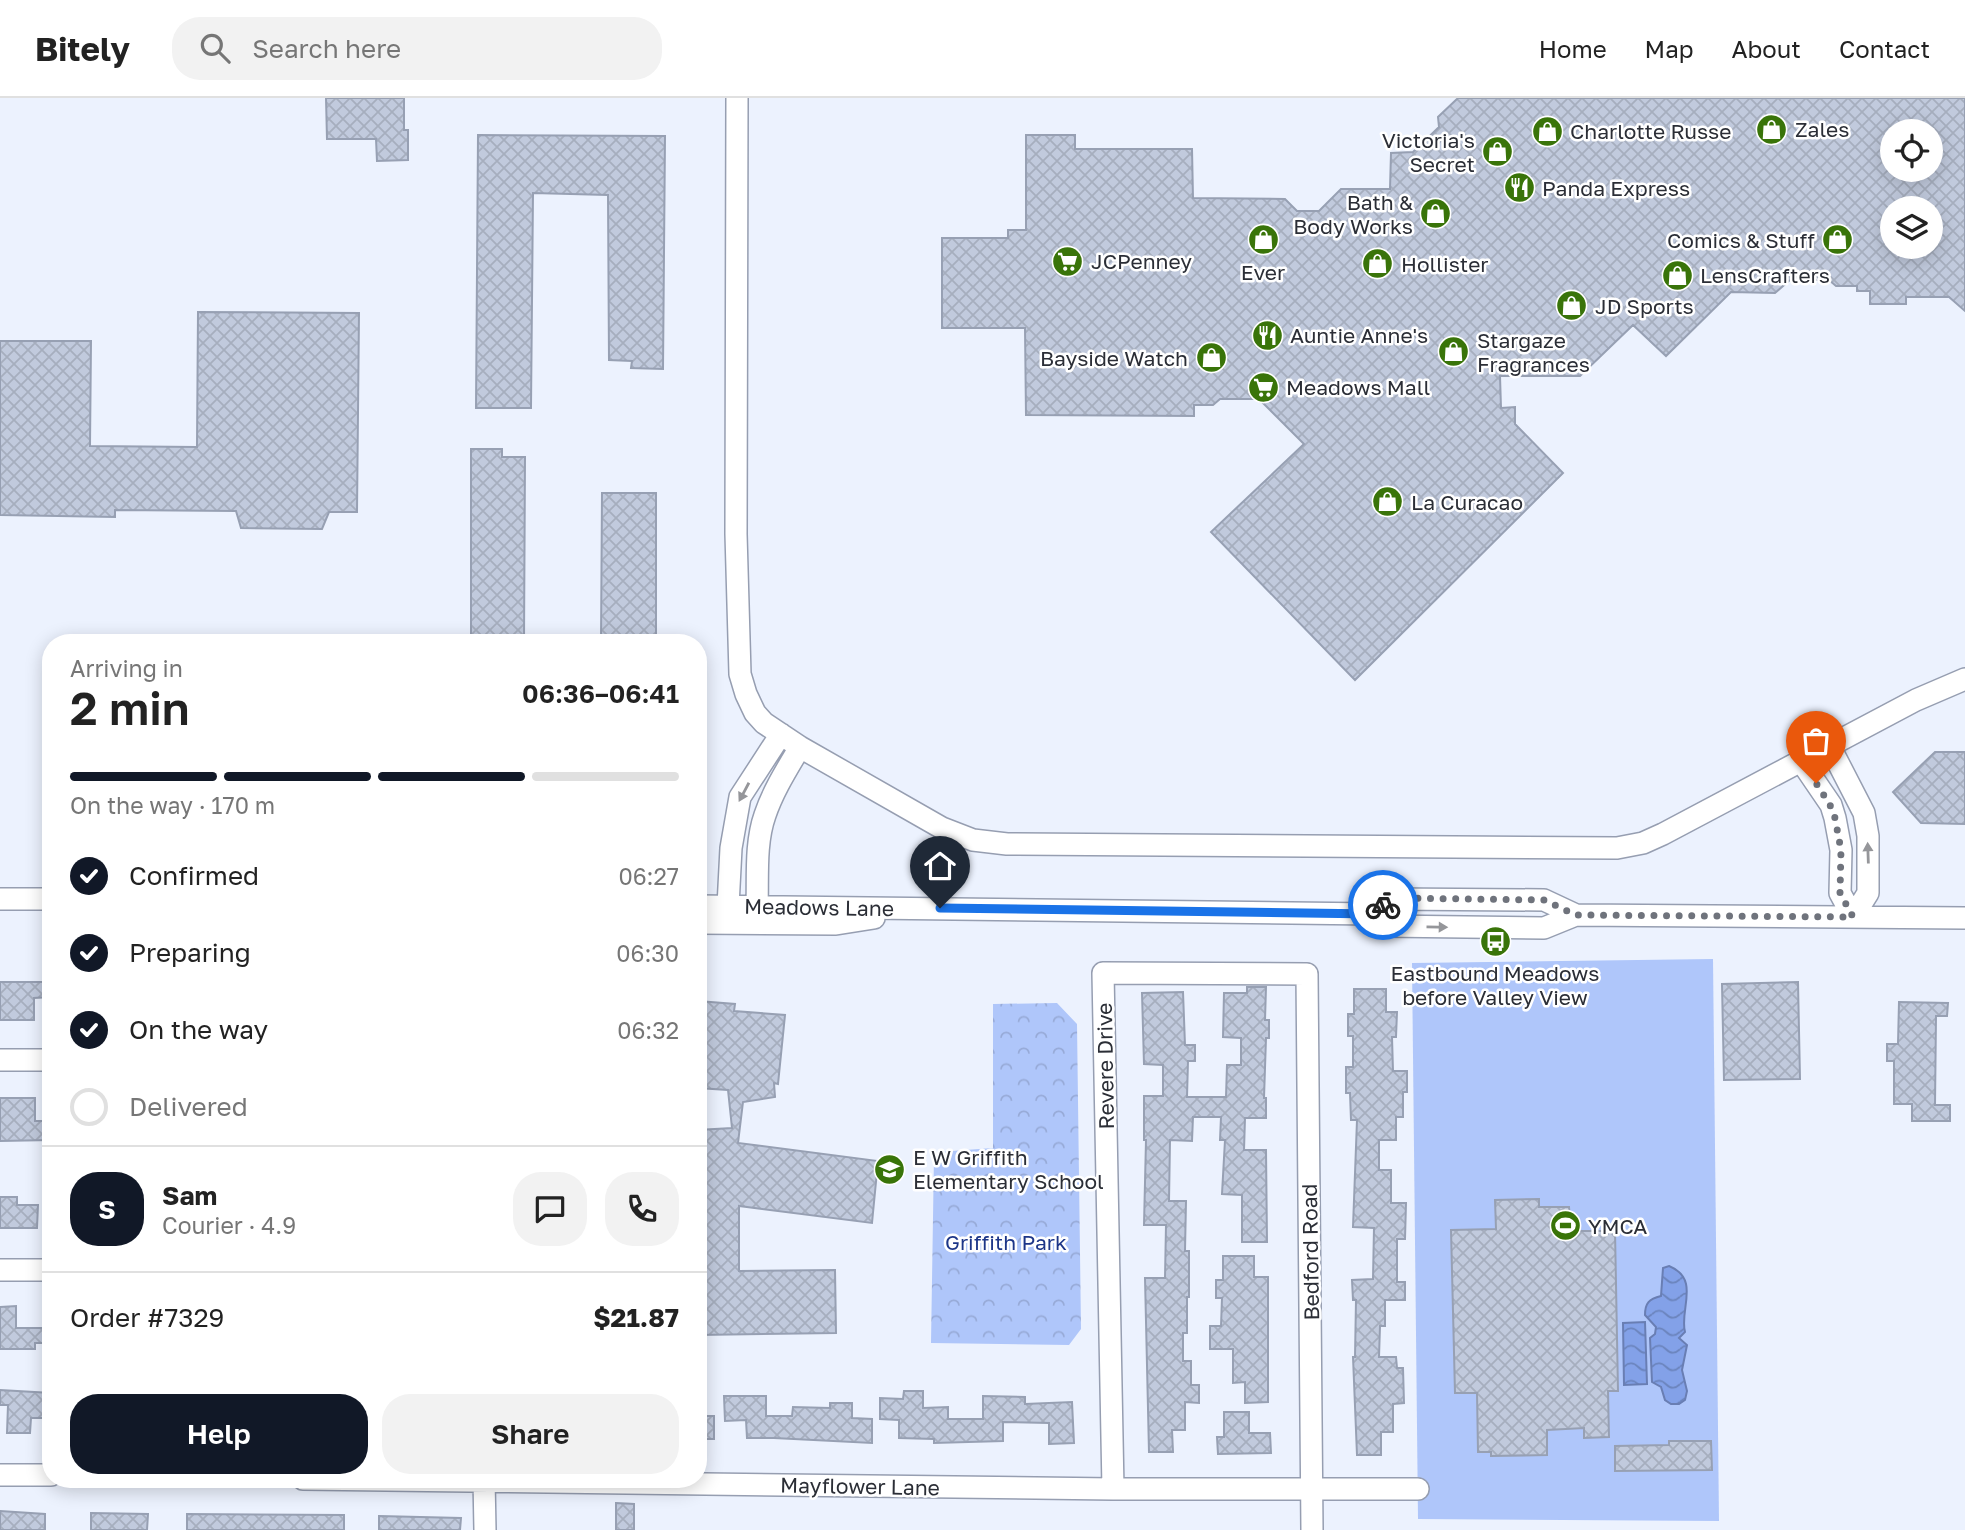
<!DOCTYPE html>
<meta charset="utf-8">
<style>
body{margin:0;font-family:"Golos Text",sans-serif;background:#f2f2f2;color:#222;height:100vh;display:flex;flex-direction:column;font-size:26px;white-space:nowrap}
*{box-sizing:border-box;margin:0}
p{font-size:23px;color:#767676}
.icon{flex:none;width:38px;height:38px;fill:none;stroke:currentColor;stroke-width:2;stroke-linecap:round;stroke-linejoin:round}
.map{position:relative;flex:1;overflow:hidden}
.drawer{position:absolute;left:42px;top:536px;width:665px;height:854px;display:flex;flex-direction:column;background:#fff;border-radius:28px;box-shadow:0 4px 18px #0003}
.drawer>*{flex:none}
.buttons{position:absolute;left:1880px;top:21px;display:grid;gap:14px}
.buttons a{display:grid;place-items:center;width:63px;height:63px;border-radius:50%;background:#fff;box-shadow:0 4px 18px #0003;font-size:35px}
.pin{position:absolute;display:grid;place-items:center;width:60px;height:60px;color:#fff;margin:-72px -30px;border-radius:50% 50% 50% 0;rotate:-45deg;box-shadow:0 0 7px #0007}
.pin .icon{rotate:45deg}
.courier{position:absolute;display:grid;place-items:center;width:70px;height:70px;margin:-35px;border:5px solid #1a73e8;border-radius:50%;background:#fff;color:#222;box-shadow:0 2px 9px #0007}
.headline em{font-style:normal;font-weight:600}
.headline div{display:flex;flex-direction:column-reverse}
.headline{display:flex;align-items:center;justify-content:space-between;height:119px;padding:0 28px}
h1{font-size:46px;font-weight:600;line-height:52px}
.bar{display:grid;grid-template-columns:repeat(4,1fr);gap:10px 7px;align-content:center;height:84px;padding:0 28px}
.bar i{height:9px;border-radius:5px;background:#e0e0e0}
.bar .selected{background:#111827}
.bar p{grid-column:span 4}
.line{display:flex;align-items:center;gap:18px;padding:0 28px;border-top:2px solid #e0e0e0}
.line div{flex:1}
.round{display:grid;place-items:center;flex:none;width:74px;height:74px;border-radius:28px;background:#f2f2f2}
ol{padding:0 28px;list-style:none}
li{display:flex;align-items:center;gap:21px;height:77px}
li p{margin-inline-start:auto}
li .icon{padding:7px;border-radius:50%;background:#111827;color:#fff;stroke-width:4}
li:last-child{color:#767676}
li i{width:38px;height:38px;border:4px solid #e0e0e0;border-radius:50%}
.button{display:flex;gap:14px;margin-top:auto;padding:14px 28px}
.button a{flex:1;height:80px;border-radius:28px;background:#111827;color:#fff;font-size:28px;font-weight:600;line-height:80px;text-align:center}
.button a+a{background:#f2f2f2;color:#222}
header{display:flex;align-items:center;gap:42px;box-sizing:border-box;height:98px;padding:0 35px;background:#fff;border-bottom:2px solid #e0e0e0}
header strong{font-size:33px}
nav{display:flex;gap:38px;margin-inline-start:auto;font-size:24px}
.search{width:490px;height:63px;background:#f2f2f2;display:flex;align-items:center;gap:18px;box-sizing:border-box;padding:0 24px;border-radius:28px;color:#767676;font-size:26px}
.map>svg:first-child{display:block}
.park{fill:url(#park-crowns)}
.pitch{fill:#afc6fa}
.water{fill:url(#water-waves);stroke:#697eb3;stroke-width:2}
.building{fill:url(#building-cross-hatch);stroke:#97a0b3;stroke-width:2;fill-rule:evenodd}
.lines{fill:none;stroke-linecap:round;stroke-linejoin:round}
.minor-casing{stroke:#969eb1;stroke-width:24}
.minor{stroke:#fff;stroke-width:21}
.oneway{fill:#95969a}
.done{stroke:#6f737c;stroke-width:7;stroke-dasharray:0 12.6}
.route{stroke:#1a73e8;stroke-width:9}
.labels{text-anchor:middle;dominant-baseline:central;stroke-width:5;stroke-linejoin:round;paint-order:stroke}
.poi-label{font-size:21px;fill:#2b2e36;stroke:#fff;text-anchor:start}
.street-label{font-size:21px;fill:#2b2e36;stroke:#fff}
.park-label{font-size:21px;fill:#1d3688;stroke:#fff}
</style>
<header>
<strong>Bitely</strong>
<div class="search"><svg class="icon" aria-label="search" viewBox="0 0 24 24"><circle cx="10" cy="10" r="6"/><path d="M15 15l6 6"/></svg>Search here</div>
<nav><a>Home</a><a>Map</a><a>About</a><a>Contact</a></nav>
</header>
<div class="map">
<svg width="1965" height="1432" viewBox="0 0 1965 1432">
<defs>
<pattern id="park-crowns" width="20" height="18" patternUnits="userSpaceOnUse" patternTransform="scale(1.75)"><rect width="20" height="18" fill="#afc6fa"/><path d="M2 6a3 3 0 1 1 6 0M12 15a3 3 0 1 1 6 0" fill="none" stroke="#97aad7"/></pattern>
<pattern id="water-waves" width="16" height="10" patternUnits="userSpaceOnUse" patternTransform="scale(1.75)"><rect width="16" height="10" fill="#83a1e8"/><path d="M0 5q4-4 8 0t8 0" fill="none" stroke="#6b84bd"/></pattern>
<pattern id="building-cross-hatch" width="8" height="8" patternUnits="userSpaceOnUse" patternTransform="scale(1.75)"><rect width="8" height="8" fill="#c1cadd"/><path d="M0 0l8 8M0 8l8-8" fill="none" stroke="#a6aebe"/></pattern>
</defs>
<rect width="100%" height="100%" fill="#ecf2fe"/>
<!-- park -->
<path class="park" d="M1057,905l20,21 4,305 -12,16 -138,-2 3,-188 4,-3 55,-4v-144z"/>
<!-- pitch -->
<path class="pitch" d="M1713,861l6,562 -301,-2 -6,-556z"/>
<!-- water -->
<path class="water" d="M1669,1168c32,13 10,44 16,66l-6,6 8,7 -5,25 5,21 -2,9 -6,4h-8l-6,-4 -4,-13 -9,-5 -2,-44 5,-4 1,-7 -11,-12c0,-12 4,-16 16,-19l2,-28z
M1645,1224l2,62 -23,1 -1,-62z"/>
<!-- building -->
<path class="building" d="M326,0h78v32h4v30l-31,1 -1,-22h-49z
M1458,0h507v213l-16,-14h-43v7h-36v-13h-13v-5h-21l-7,-6h-39l-15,13 -44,-1 -65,64 -33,-31 -53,51h-80l1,32 14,-1v17l48,49 -208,207 -144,-148 93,-88 -45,-45h-39l-7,6h-19v11l-168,-1 -1,-87h-83v-90h66v-8h18v-95h49v14h117l1,49 92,1 12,12h22l22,-22h49l1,-36 22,-1 26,-25 -1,-10zM1892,33h38v39h-38zM1892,110h38v39h-38z
M478,37l187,1 -2,233 -32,-1 1,-7 -23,-1 -1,-165 -75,-2 -2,215h-55z
M198,214l161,1 -2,199h-28l-7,17 -81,-1 -5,-17 -121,-1v7l-115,-2v-174h91l-1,105 107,1z
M471,351h31v8h23l-1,185h-53z
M602,395h54v149h-55z
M1935,654h30v72l-44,-1 -28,-31z
M0,884h51v15l-17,1v22h-34z
M1798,884l2,97 -76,1 -2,-96z
M1247,889h19l-1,33h4v18h-3l-2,60h2v20h-21l-1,32h22l1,92h-25v-47l-20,-1 3,-54h-5l1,-23h-28l-1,24 -22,-1 -1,61h17l-1,50h4v46h-2v36h-4v28h8v24h8v18l-14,-1v28h-13l1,22h-24l-4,-174h20l1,-53h-22l2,-85h-2v-44h19v-31l-19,-1 -2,-71 41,-1 2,53h10v16h-7l-1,36h39l1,-32h14v-27l-18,-1 1,-44h23z
M1354,891h32v23h11l-1,25h-4l1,34h14v21h-4v25h-7v23h-17v30h12v33h15l-1,36h-8v43h8v18h-20v26h-5l-1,31h17l1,11h6l1,35 -11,1v28h-12v23h-24l-4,-98h2l1,-57h-3l-1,-20 21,-1 1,-51 -21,-1 4,-107h-6l-1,-27h-4v-26h7v-31h-5v-22h6z
M698,903l37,3 -1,7 51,4 -7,69 -4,-1 1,14 -32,5 -5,41 140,18 -6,62 -133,-17v65l96,-1 1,63 -138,2v-205l34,-2 -4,-38 -30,-2z
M1899,904l49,1 -1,13h-11l-1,89h15v16h-38v-17h-18v-43h-7v-17h11z
M0,1000h35v23h16v19l-51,1z
M0,1099h17v8h21l-1,23h-37z
M1539,1101v8h30l2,24h44l3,160h-10l1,46 -25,1v-10l-37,2v25l-56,1v-4h-13l-1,-59h-22l-4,-163 45,-1 -1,-29z
M1223,1158h31v21h14v125l-23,1v-21l-12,1v-34h-23v-23h11l1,-28h-6v-18h7z
M16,1208v22h35v15h-16v6h-35v-42z
M0,1292l51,3v25h-20l-1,15h-23l1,-28h-8z
M904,1293h19v17l25,-1v12h35v-23l42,1v7l47,-2 2,41 -25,1v-21l-46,-1v19l-69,2v-4l-35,-1v-18l-19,-1v-21l23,1z
M724,1298h42v20h26l1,-9 37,1v-5h22v15l20,1v24l-98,-5h-27l-1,-18 -21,1z
M1224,1314h25v21h21l1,20 -53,1 -1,-17h7z
M698,1318h16v23h-16z
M1669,1343h42l1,29 -97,1v-25l54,-1z
M616,1405l18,1v26h-18z
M0,1413l45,3v16h-45z
M91,1415l57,1 -1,16h-56z
M187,1416l157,1v15h-157z
M379,1418l82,2 -1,12h-81z"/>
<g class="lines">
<defs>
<path id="minor" d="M737,0l-1,436 4,140 6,20 9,19 9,10 36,24 142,81 31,12 34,4 610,4 26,-5 20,-9 253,-134 49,-21
M1830,649l34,66 4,23v57l-15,24
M1801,663l30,44 4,13 6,32 -1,43 13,24
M0,801h51
M698,808l676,8 11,12 159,2 32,-13 389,3
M728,808l3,-58 9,-51 41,-63
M757,809c1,-30 -2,-64 8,-92 8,-24 22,-46 35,-68
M1374,816l15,-15 155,1 32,15
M698,825l138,1 38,-6
M0,962h51
M0,1172h51
M0,1377h51
M303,1381l810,10h305
M484,1381l1,51
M1113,1391l-10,-516 204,1 5,556"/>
</defs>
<!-- minor casing -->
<use href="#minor" class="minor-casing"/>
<!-- minor -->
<use href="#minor" class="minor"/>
</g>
<!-- one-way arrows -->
<defs><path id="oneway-solid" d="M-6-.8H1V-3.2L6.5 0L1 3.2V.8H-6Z" transform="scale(1.75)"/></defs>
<g class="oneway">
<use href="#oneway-solid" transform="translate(744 694) rotate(118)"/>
<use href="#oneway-solid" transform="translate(1868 755) rotate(-92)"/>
<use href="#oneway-solid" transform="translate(1437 829) rotate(1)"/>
</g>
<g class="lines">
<!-- done -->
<path class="done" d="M1383,807l7,-7 154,2 32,15 277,2 -13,-24 1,-43 -6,-32 -5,-13 -14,-22"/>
<!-- route -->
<path class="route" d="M940,810l434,6 9,-9"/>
</g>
<!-- icons -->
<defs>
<symbol id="shop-disc" viewBox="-11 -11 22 22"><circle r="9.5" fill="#397409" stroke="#fff"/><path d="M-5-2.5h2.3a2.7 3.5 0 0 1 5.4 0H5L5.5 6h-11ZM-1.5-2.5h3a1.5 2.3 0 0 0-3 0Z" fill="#fff"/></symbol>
<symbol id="restaurant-disc" viewBox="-11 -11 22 22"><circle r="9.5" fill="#397409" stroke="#fff"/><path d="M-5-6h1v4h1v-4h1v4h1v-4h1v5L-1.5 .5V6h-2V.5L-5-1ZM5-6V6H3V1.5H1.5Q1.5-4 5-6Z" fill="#fff"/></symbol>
<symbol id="supermarket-disc" viewBox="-11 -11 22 22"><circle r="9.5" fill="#397409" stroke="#fff"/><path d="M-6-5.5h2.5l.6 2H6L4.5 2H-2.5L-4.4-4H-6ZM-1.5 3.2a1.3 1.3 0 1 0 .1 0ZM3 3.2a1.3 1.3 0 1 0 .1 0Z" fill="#fff"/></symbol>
<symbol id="bus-disc" viewBox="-11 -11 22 22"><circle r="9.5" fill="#397409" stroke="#fff"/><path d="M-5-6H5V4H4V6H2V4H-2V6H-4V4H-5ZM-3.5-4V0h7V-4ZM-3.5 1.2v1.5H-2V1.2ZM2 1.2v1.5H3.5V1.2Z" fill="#fff"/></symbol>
<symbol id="school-disc" viewBox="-11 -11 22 22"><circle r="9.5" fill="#397409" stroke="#fff"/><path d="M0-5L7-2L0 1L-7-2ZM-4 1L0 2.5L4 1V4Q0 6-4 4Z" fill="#fff"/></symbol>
<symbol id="stadium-disc" viewBox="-11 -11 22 22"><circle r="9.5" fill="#397409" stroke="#fff"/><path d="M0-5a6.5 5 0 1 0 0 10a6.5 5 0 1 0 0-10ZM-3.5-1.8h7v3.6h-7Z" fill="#fff"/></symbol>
</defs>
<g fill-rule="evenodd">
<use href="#shop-disc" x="1754" y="14" width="35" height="35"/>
<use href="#shop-disc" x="1530" y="16" width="35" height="35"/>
<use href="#shop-disc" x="1480" y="36" width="35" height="35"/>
<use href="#restaurant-disc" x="1502" y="72" width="35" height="35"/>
<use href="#shop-disc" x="1418" y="98" width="35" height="35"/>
<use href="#shop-disc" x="1246" y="124" width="35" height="35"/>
<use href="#shop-disc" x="1820" y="124" width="35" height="35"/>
<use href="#supermarket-disc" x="1050" y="146" width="35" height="35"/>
<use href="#shop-disc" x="1360" y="148" width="35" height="35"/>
<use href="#shop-disc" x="1660" y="160" width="35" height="35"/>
<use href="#shop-disc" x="1554" y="190" width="35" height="35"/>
<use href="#restaurant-disc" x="1250" y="220" width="35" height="35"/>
<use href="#shop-disc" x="1436" y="236" width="35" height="35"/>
<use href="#shop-disc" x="1194" y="242" width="35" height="35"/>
<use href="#supermarket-disc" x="1246" y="272" width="35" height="35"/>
<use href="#shop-disc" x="1370" y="386" width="35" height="35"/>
<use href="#bus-disc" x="1478" y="826" width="35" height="35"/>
<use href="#school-disc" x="872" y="1054" width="35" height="35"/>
<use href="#stadium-disc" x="1548" y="1110" width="35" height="35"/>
</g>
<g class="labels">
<!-- poi labels -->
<g class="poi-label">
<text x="1795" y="31">Zales</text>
<text x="1570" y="33">Charlotte Russe</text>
<text x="1475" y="42" text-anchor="end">Victoria's<tspan x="1475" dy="24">Secret</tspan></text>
<text x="1542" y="90">Panda Express</text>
<text x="1413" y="104" text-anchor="end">Bath &amp;<tspan x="1413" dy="24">Body Works</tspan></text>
<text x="1815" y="142" text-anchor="end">Comics &amp; Stuff</text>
<text x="1091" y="163">JCPenney</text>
<text x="1401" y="166">Hollister</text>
<text x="1263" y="174" text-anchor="middle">Ever</text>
<text x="1700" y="177">LensCrafters</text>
<text x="1595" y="208">JD Sports</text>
<text x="1290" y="237">Auntie Anne's</text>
<text x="1477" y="242">Stargaze<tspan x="1477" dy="24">Fragrances</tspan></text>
<text x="1188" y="260" text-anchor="end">Bayside Watch</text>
<text x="1286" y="289">Meadows Mall</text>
<text x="1411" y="404">La Curacao</text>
<text x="1495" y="875" text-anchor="middle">Eastbound Meadows<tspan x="1495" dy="24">before Valley View</tspan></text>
<text x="913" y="1059">E W Griffith<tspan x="913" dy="24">Elementary School</tspan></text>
<text x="1588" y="1128">YMCA</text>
</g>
<!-- street labels -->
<g class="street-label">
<text transform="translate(819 809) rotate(1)">Meadows Lane</text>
<text transform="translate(1105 968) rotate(-91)">Revere Drive</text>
<text transform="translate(1310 1154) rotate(-91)">Bedford Road</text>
<text transform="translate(860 1388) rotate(1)">Mayflower Lane</text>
</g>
<!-- park labels -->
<g class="park-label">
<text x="1006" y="1144">Griffith Park</text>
</g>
</g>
</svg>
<div class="buttons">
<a><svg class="icon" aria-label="locate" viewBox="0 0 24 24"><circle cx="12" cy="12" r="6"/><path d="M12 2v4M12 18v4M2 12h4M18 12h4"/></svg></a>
<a><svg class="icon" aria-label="layers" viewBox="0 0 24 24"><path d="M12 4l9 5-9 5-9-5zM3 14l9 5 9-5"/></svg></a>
</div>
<div class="pin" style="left:1816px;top:685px;background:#ea580c"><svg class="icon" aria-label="bag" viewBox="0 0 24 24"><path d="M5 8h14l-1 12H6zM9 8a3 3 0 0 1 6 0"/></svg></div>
<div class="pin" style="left:940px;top:810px;background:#1f2937"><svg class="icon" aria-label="home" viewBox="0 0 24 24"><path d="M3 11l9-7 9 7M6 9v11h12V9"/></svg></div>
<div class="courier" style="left:1383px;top:807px"><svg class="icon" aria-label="bike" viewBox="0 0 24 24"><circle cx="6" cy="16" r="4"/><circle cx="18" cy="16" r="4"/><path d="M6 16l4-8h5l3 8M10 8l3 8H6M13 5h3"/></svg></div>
<section class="drawer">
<div class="headline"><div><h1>2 min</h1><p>Arriving in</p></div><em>06:36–06:41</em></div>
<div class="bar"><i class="selected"></i><i class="selected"></i><i class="selected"></i><i></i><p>On the way · 170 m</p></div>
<ol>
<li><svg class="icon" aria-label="check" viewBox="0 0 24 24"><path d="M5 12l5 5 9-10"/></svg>Confirmed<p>06:27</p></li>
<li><svg class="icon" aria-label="check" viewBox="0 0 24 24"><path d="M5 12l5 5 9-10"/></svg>Preparing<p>06:30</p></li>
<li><svg class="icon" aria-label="check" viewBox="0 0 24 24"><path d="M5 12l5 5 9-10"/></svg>On the way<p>06:32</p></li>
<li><i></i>Delivered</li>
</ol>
<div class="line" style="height:126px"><b class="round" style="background:#111827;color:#fff">S</b><div><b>Sam</b><p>Courier · 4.9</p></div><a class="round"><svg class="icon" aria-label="chat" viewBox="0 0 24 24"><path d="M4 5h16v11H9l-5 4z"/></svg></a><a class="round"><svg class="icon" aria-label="phone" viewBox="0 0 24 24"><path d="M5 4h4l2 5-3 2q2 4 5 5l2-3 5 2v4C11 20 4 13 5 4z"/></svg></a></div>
<div class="line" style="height:91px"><div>Order #7329</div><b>$21.87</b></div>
<div class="button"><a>Help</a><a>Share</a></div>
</section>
</div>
